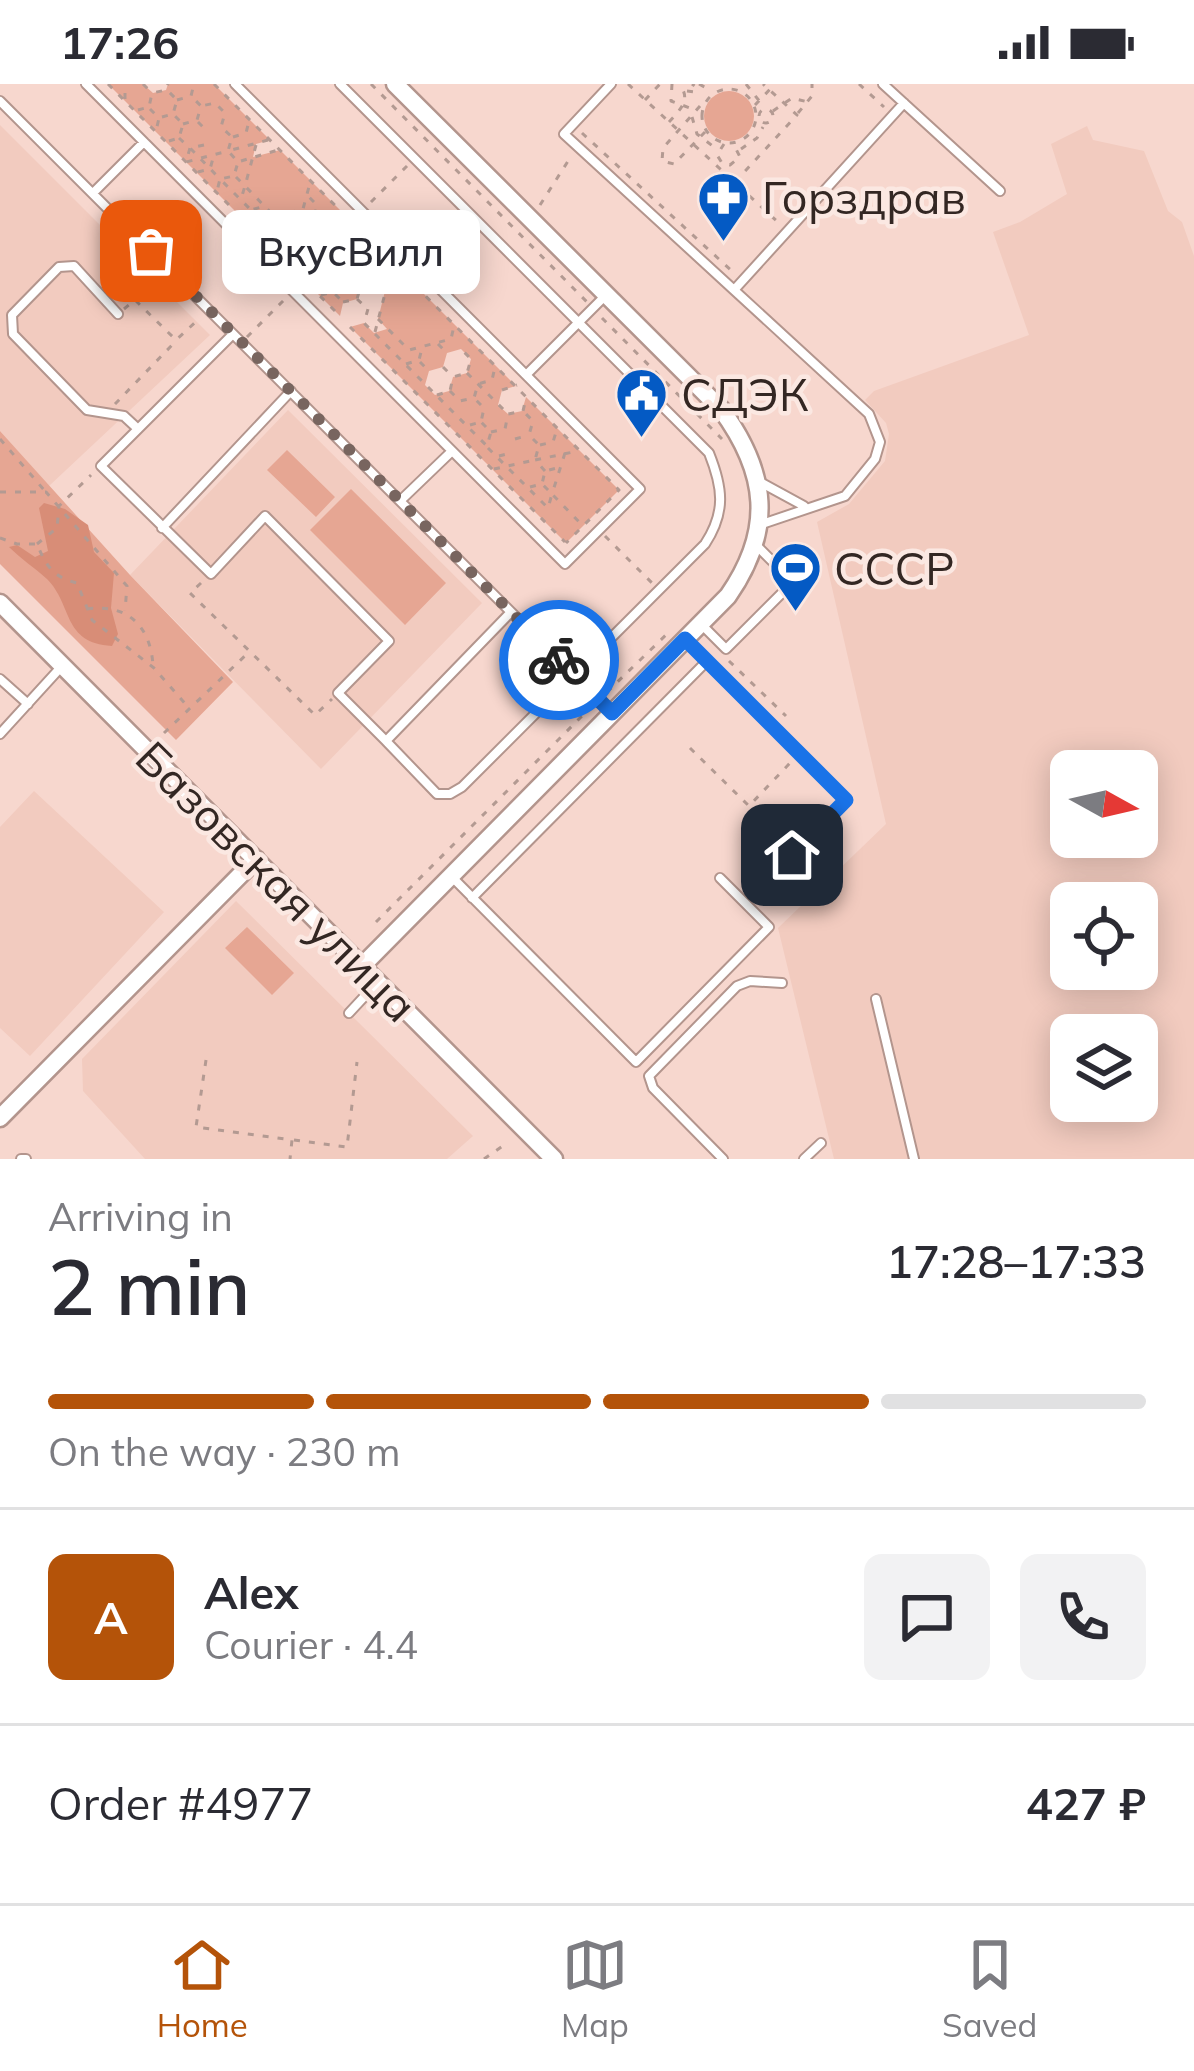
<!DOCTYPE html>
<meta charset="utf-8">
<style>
body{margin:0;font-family:Mulish,sans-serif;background:#f2f2f3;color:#2b2b33;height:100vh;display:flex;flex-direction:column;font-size:45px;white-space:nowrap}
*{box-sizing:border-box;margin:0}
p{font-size:39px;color:#7c7c81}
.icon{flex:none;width:66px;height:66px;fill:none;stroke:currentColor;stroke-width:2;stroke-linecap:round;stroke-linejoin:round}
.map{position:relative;height:1075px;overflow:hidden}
.details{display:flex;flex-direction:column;background:#fff;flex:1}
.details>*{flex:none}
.needle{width:78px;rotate:98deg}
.buttons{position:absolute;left:1050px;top:666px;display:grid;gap:24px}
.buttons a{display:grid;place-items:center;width:108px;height:108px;border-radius:18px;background:#fff;box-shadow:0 6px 30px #0003;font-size:60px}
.pin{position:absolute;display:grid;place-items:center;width:102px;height:102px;color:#fff;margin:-51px;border-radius:24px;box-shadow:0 6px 18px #0006}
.courier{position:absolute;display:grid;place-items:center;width:120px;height:120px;margin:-60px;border:9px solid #1a73e8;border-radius:50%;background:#fff;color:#222;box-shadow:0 3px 15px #0007}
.bubble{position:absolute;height:84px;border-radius:18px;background:#fff;box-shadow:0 6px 30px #0003;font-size:39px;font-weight:600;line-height:84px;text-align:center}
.summary em{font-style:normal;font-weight:600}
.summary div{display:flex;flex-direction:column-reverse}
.summary{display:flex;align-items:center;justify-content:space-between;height:204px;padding:0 48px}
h1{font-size:78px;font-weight:600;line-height:90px}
.bar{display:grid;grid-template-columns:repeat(4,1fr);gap:18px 12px;align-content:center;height:144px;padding:0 48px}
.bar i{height:15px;border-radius:9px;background:#e1e1e2}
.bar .active{background:#b45309}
.bar p{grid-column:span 4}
.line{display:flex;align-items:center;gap:30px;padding:0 48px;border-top:3px solid #e1e1e2}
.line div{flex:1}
.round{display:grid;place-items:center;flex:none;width:126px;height:126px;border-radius:18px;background:#f2f2f3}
.status{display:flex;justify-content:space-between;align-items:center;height:84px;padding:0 60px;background:#fff;direction:ltr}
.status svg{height:33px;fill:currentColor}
.menu{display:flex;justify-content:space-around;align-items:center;height:168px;border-top:3px solid #e1e1e2;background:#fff;font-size:33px;color:#7c7c81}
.menu a{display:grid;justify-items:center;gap:6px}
.menu .active{color:#b45309}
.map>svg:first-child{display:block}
.built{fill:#f2cbbf;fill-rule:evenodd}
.green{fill:#e6a693;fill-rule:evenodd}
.forest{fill:#d88d77}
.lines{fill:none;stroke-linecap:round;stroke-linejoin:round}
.service-casing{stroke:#b3958d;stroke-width:12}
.minor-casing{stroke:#b3958d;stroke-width:21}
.path{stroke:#b39a92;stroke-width:3;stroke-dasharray:6 9;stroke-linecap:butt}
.service{stroke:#fff;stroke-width:8}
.minor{stroke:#fff;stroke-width:16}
.done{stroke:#78655f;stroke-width:12;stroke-dasharray:0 21.6}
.route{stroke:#1a73e8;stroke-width:15}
.labels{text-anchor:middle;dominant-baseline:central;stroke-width:9;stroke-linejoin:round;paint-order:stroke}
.poi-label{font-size:45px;fill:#332723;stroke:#fbe8e2;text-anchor:start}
.street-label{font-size:45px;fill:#332723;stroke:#fbe8e2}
</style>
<div class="status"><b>17:26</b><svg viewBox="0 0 49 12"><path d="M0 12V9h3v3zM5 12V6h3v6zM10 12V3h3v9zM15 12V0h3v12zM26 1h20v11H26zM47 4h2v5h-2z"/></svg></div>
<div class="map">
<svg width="1194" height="1075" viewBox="0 0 1194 1075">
<rect width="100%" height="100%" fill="#f7d7ce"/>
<!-- built -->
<path class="built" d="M0,41l210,210 -161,151 -49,-55z
M1087,42l6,14 51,11 24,60 14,11 12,34v903h-360l-56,-231 108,-104 -69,-302 32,-18 36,-43 4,-27 -3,-11 -21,-23 9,-9 155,-56 -36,-103 27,-10 47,-28 -16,-50zM1071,687h66v66h-66zM1071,819h66v66h-66zM1071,951h66v66h-66z
M288,326l194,193 -161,166 -191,-194z
M34,707l130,121 -134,144 -30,-28v-201z
M236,817l237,235 -26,23h-302l-62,-68 -1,-32z"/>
<!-- green -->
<path class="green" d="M108,0h35l10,9 13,-3 2,-6h46l56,56 -14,4 -3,13 27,-7 236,236 -14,4 -4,15 10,9 14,-3 4,-14 93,93 -53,53 -216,-216 14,-4 10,10 13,-4 -9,-10 7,-28 -10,-10 3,-14 -10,-10 -13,3 -11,-10 -14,4 -3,14 9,10 15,-4 10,11 -4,14 -14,4 -3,13zM461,265l10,10 -4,14 -14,4 -4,14 -14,4 -10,-10 4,-14 14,-4 4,-14z
M704 32a25 25 0 1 1 50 0a25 25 0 1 1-50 0Z
M0,347l130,144 103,107 -57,58 -176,-176z
M287,366l48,47 -19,20 -49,-47z
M351,405l95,94 -41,42 -95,-95z
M247,843l47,46 -22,22 -47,-47z"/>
<!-- forest -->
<path class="forest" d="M44,419l21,6 23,16 6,27 20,21 -3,35 7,26 -6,12c-50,-3 -39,-41 -65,-67 -12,-11 -26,-20 -38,-32l8,-2 18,12 13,-6 -9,-43z"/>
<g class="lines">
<defs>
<path id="service" d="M86,0l479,480 75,-75 -405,-405
M340,0l369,369c14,35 17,59 -4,91l-243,243 -12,7h-13l-51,-53 125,-129
M611,0l-47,50 170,156 170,-187
M883,0l117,107
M0,17l611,611
M93,109l51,-51
M734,206l135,124 11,28 -5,17 -30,37 -86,29
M118,230l-44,-48 -15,1 -47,48 1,19 74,76 37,6 14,13
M233,250l-132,132 110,108 54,-58 124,125 -51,52 48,48
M526,291l79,-79
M760,398l44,24
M400,417l52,-50
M162,444l129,-137
M702,541l24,24 67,-67 -38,-38
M687,557l159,159 -81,82
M0,595l28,25
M0,650l62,-68
M451,792l185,186 133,-135 -49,-49
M472,814l235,-237
M876,915l38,160
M349,929l27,-29
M21,1075h5
M723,1075l-70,-71 -4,-12 88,-90 13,-5 32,2
M804,1075l17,-16"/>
<path id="minor" d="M0,519l554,556
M361,883l367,-371c46,-66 40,-123 -7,-187l-326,-325
M0,1034l256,-259"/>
</defs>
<!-- service casing -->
<use href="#service" class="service-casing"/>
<!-- minor casing -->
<use href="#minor" class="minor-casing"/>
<!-- path -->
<path class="path" d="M108,0l232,232
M143,0l8,8
M214,0l405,406 -53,53
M371,0l216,218
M628,0l153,141
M672,0l-1,17 19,7 3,6
M699,0l13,7
M746,0l18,23
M859,0l25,23
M702 32a27 27 0 1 1 54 0a27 27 0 1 1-54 0Z
M687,7l8,1 1,-5 -4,-3
M125,15v-15
M177,16l14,-4 3,-12
M645,16l15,-16
M755,21l20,-21
M700,22l-37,42 -1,13 12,3 31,-32
M759 32a7 7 0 1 1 14 0a7 7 0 1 1-14 0Z
M150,25l9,9 -3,13
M138,26l11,-3 3,-14 14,-3 2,-6
M773,27l19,-13 16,4
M798,29l14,-17v-12
M162,33l11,-3 4,-14 -9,-9
M692,33l5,17 21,16
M198,38l9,9
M669,38c11,-12 23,-23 10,-38
M183,40l14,-4 4,-14 -10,-10
M582,49l152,140
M233,53l13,-4 3,-12
M179,54l11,10 -4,14 42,-11 4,-14 -11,-10 4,-14 -10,-10 -14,3
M268,56l-40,11 10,11 -4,14 -14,3 93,93 -4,14
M169,57l10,-3 4,-14 -10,-10
M724,60l-7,11 5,8 8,2 10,-8 -7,-14
M204,61l-14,3 30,31 -3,12
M256,61l-11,41 30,31
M741,65l16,-11 6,-11
M241,77l37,-11
M198,88l12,-3 4,-14
M236,93l9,9 -4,13
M735,98l62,-67 -34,-31
M371,118l36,-36
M540,121l30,-47
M275,133l28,-8 7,-26
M248,138l3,-12 14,-4
M303,138l11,-3 3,-14 -9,-9
M338,142l10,10 -3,14 7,8
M296,154l10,9 -3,13
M284,156l12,-3 4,-14 -8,-8
M306,163l14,-3 4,-14 -9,-9
M330,170l13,-3
M369,173l10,10 -4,14 9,9
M314,189l27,27
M302,198l11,-10 14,-4
M321,211l12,-3 4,-14 11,-3
M357,215l11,10 -4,14 123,123 4,-14 -10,-10
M343,218l14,-3 4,-14 -10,-11 4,-14
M124,225l11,-9 41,40 24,-22
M602,234l120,121
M378,235l31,31 42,-11 3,-13
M350,243l215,215
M375,248l18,-69 -14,4
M247,253l40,-40
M438,260l9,9
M420,278l9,9
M406,280l13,-4 3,-12
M443,283l9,9
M467,289l40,40
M502,306l15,-5
M450,307l10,10 14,-3 4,-14 14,-4 3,-13
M437,311l13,-4 3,-14 14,-4 4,-14 -10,-10
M115,320l60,-62
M470,341l11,-3 3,-14 -9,-9
M491,348l14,-3 3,-15 15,-3 3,-13
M0,355l45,52
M515,355l14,-4
M540,361l13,-3 4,-13
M488,364l60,60 4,-14 -10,-10
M565,369l-13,41 32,33
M499,372l12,-3
M494,385l41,-9 4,-15 -10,-10 4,-14 -10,-10
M545,387l-10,-11 43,-9
M530,403l12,-3 3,-13 12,-3
M0,408h46l81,94 -2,25
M605,452l48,48
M0,454l17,6h20c9,22 16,33 40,39l15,37 62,48 34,39
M37,460l20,-16 2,-22 32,-31
M201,499l-11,10 125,122 17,-16
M87,525c41,-6 64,18 66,57
M729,577l57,55
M607,608l62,-60
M164,649l85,-81
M690,664l59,58 41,-43
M376,838l215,-215
M206,976l-10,67 96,13 -2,19
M294,1056l53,7 10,-85
M484,1075l23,-16"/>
<!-- service -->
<use href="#service" class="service"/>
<!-- minor -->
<use href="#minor" class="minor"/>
</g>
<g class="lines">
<!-- done -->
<path class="done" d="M151,167l408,409"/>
<!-- route -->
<path class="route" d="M559,576l53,53 73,-74 161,161 -54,55"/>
</g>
<!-- icons -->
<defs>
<symbol id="pharmacy-pin" viewBox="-11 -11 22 30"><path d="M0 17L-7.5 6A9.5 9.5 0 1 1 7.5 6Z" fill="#045ac4" stroke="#fbe8e2"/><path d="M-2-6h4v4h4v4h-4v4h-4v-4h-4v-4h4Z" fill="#fff"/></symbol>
<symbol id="civic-pin" viewBox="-11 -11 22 30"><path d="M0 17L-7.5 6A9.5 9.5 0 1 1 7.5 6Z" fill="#045ac4" stroke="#fbe8e2"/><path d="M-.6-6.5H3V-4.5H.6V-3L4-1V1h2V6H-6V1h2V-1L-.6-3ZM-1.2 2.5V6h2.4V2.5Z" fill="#fff"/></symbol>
<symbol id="stadium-pin" viewBox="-11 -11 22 30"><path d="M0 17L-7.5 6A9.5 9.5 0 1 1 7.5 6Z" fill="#045ac4" stroke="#fbe8e2"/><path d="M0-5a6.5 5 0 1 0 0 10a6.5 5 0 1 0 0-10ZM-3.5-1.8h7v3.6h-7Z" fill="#fff"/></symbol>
</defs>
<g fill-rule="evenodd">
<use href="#pharmacy-pin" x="694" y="84" width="59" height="81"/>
<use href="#civic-pin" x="612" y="280" width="59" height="81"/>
<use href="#stadium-pin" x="766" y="454" width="59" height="81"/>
</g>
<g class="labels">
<!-- poi labels -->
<g class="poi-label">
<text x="762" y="113">Горздрав</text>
<text x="681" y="310">СДЭК</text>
<text x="834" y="484">СССР</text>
</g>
<!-- street labels -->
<g class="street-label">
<text transform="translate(277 797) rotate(45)">Базовская улица</text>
</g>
</g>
</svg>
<div class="buttons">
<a><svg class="needle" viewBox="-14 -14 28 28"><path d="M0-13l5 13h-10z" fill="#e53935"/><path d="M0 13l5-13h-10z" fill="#7c7c81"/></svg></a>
<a><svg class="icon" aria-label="locate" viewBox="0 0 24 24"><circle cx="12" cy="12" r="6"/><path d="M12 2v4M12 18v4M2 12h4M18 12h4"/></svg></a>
<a><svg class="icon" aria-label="layers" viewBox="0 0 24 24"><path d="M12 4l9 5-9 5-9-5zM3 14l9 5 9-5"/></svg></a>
</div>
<div class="pin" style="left:151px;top:167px;background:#ea580c"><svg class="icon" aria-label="bag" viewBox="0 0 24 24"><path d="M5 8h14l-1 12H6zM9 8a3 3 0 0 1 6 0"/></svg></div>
<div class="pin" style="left:792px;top:771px;background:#1f2937"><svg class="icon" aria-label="home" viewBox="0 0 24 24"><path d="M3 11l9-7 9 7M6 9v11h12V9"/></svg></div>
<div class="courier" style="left:559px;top:576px"><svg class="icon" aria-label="bike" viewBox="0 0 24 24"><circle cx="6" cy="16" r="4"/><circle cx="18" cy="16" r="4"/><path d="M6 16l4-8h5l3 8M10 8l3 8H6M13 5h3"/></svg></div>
<div class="bubble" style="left:222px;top:126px;width:258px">ВкусВилл</div>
</div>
<section class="details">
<div class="summary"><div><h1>2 min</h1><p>Arriving in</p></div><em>17:28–17:33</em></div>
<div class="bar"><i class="active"></i><i class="active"></i><i class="active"></i><i></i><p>On the way · 230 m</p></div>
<div class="line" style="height:216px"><b class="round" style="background:#b45309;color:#fff">A</b><div><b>Alex</b><p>Courier · 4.4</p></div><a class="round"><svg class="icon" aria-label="chat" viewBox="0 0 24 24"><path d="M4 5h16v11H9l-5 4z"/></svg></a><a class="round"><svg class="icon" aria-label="phone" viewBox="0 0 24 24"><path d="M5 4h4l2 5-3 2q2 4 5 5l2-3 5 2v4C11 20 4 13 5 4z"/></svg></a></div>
<div class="line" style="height:156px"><div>Order #4977</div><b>427 ₽</b></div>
</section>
<nav class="menu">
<a class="active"><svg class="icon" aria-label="home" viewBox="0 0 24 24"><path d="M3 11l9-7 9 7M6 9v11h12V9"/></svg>Home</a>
<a><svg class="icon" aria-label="map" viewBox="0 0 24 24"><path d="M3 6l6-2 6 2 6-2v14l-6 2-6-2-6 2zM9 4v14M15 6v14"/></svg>Map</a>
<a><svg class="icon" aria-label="saved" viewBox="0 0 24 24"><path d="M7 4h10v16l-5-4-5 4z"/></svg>Saved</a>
</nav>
